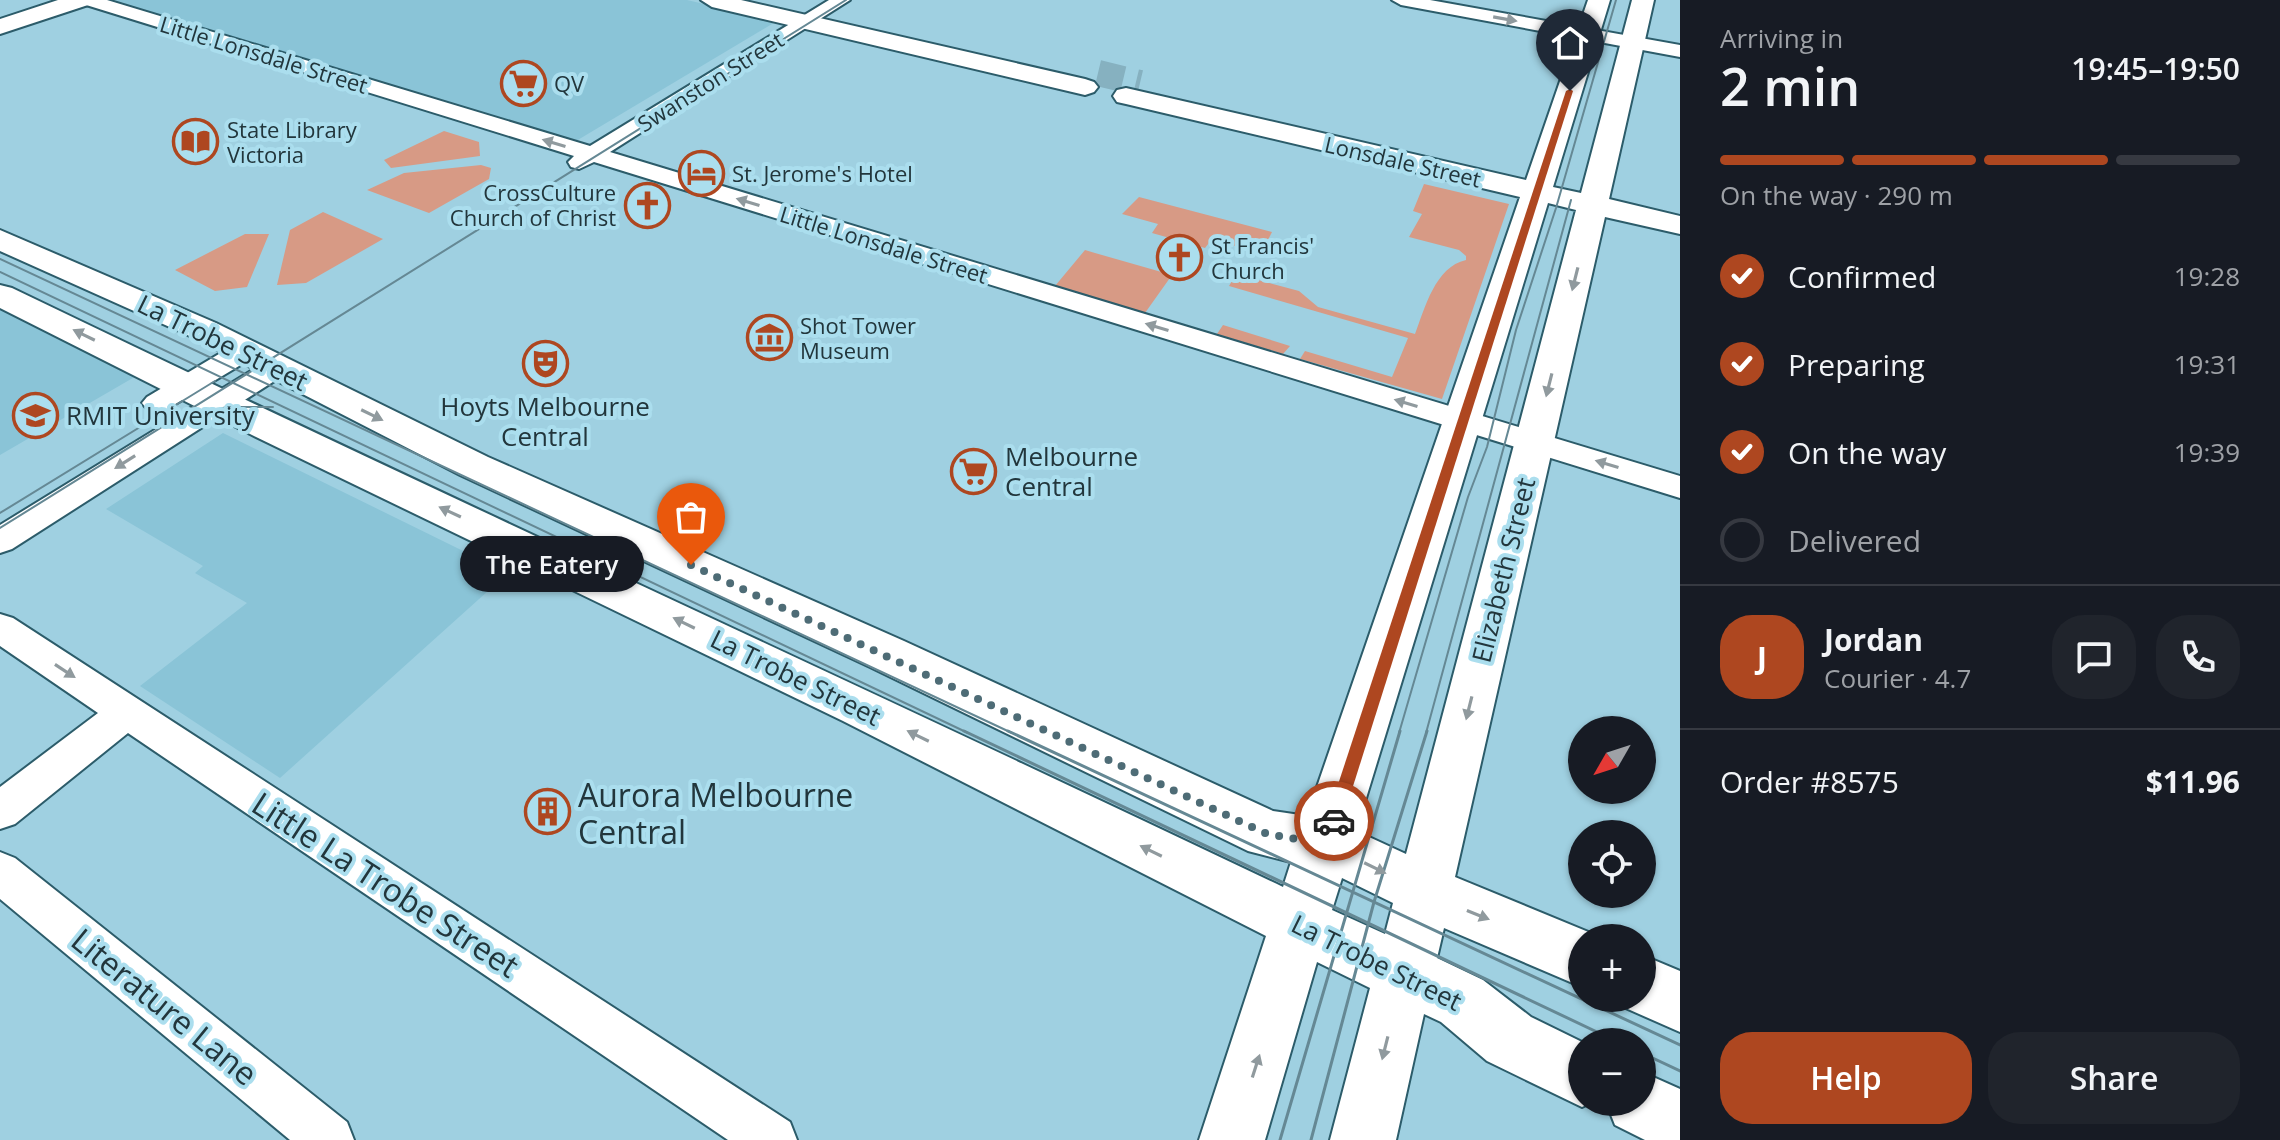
<!DOCTYPE html>
<meta charset="utf-8">
<style>
body{margin:0;font-family:"Open Sans",sans-serif;background:#20242c;color:#f1f3f6;height:100vh;display:flex;flex-direction:column;font-size:30px;white-space:nowrap}
*{box-sizing:border-box;margin:0}
p{font-size:26px;color:#9ea1a6}
.icon{flex:none;width:44px;height:44px;fill:none;stroke:currentColor;stroke-width:2;stroke-linecap:round;stroke-linejoin:round}
.map{position:relative;flex:1;overflow:hidden}
.sheet{display:flex;flex-direction:column;background:#171b24;width:600px}
.sheet>*{flex:none}
.needle{width:52px;rotate:231deg}
.fabs{position:absolute;left:1568px;top:716px;display:grid;gap:16px}
.fabs a{display:grid;place-items:center;width:88px;height:88px;border-radius:50%;background:#171b24;box-shadow:0 2px 6px #0004;font-size:40px}
.pin{position:absolute;display:grid;place-items:center;width:68px;height:68px;color:#fff;margin:-82px -34px;border-radius:50% 50% 50% 0;rotate:-45deg;box-shadow:0 0 8px #0007}
.pin .icon{rotate:45deg}
.courier{position:absolute;display:grid;place-items:center;width:80px;height:80px;margin:-40px;border:6px solid #ae4720;border-radius:50%;background:#fff;color:#222;box-shadow:0 2px 10px #0007}
.bubble{position:absolute;height:56px;border-radius:28px;background:#171b24;box-shadow:0 2px 6px #0004;font-size:26px;font-weight:600;line-height:56px;text-align:center}
.headline em{font-style:normal;font-weight:600}
.headline div{display:flex;flex-direction:column-reverse}
.headline{display:flex;align-items:center;justify-content:space-between;height:136px;padding:0 40px}
h1{font-size:52px;font-weight:600;line-height:60px}
.bar{display:grid;grid-template-columns:repeat(4,1fr);gap:12px 8px;align-content:center;height:96px;padding:0 40px}
.bar i{height:10px;border-radius:6px;background:#363941}
.bar .active{background:#ae4720}
.bar p{grid-column:span 4}
.line{display:flex;align-items:center;gap:20px;padding:0 40px;border-top:2px solid #363941}
.line div{flex:1}
.round{display:grid;place-items:center;flex:none;width:84px;height:84px;border-radius:32px;background:#20242c}
ol{padding:0 40px;list-style:none}
li{display:flex;align-items:center;gap:24px;height:88px}
li p{margin-inline-start:auto}
li .icon{padding:8px;border-radius:50%;background:#ae4720;color:#fff;stroke-width:4}
li:last-child{color:#9ea1a6}
li i{width:44px;height:44px;border:4px solid #363941;border-radius:50%}
.cta{display:flex;gap:16px;margin-top:auto;padding:16px 40px}
.cta a{flex:1;height:92px;border-radius:32px;background:#ae4720;color:#fff;font-size:32px;font-weight:600;line-height:92px;text-align:center}
.cta a+a{background:#20242c;color:#f1f3f6}
main{display:flex;flex:1;min-height:0}
.map>svg:first-child{display:block}
.built{fill:#8ac4d7}
.green{fill:#d79a85}
.lines{fill:none;stroke-linecap:round;stroke-linejoin:round}
.secondary-tunnel{stroke:#86b1c0;stroke-width:26;stroke-dasharray:26 13;stroke-linecap:butt}
.street-casing{stroke:#2c5c6a;stroke-width:4}
.secondary-casing{stroke:#2c5c6a;stroke-width:4}
.street{fill:#fff;fill-rule:evenodd}
.secondary{fill:#fff;fill-rule:evenodd}
.tram-far1{stroke:#658894;stroke-width:2}
.tram{stroke:#658894;stroke-width:3}
.oneway{fill:#909a9e}
.route{fill:#ae4720}
.done{stroke:#4e6c76;stroke-width:8;stroke-dasharray:0 14.4}
.labels{text-anchor:middle;dominant-baseline:central;stroke-width:8;stroke-linejoin:round;paint-order:stroke}
.far-street-label{font-size:22px;fill:#22363c;stroke:#abdeee}
.far-poi-label{font-size:22px;fill:#22363c;stroke:#abdeee;text-anchor:start}
.street-label{font-size:26px;fill:#22363c;stroke:#abdeee}
.poi-label{font-size:26px;fill:#22363c;stroke:#abdeee;text-anchor:start}
.near-poi-label{font-size:32px;fill:#22363c;stroke:#abdeee;text-anchor:start}
.near-street-label{font-size:32px;fill:#22363c;stroke:#abdeee}
</style>
<main>
<div class="map">
<svg width="1680" height="1140" viewBox="0 0 1680 1140">
<rect width="100%" height="100%" fill="#9fd0e1"/>
<!-- built -->
<path class="built" d="M105,0h582l90,21 -206,123z
M0,308l138,67 -138,80z
M223,433l285,140 -228,205 -140,-92 107,-83 -52,-30 8,-7 -97,-57z"/>
<!-- green -->
<path class="green" d="M444,131l35,11 1,14 -89,12 -7,-8z
M481,165l10,3 -2,11 -60,34 -62,-23 37,-17z
M1424,184l85,20 -67,195 -142,-40 5,-8 87,26 16,-39 -179,-52 7,-12 63,17 19,16 97,27c10,-26 20,-67 51,-74v-4l-7,-6 -50,-13 13,-23 -9,-3z
M1139,197l133,35 -11,22 -49,-15 -7,9 -53,-15 6,-9 -36,-10z
M323,212l60,27 -77,44 -29,2 13,-55z
M245,234h24l-22,53 -32,4 -40,-21z
M1085,250l10,3 77,22 -27,38 -90,-27z
M1223,325l67,21 -7,8 -66,-20z"/>
<g class="lines">
<!-- secondary-tunnel -->
<path class="secondary-tunnel" d="M1098,73l42,10"/>
<defs>
<path id="street" d="M80,0h27l483,146 239,-146h21l-240,152 1070,324v22l-1086,-336 -15,7 -8,-2 -3,-5 6,-6 -491,-152z
M1392,0h38l250,45v12l-279,-52z
M244,343l10,2 4,6 -4,6 -87,52 -10,3 -10,-3 -5,-6 5,-6 87,-52z
M277,359l10,2 4,6 -4,6 -275,176 -12,4v-28l267,-164z
M0,614l13,4 777,504 7,18h-69l-600,-407 -113,91 -15,5v-42l98,-74 -98,-67z
M0,852l15,6 332,264 7,18h-64l-290,-241z"/>
<path id="secondary" d="M58,0h33l-3,5 -88,29v-15z
M701,0h40l344,79 9,3 4,5 -4,5 -9,3 -373,-88z
M1588,0h22l-57,187 28,6 51,-193h22l-45,199 71,17v18l-75,-17 -150,660 148,61h-21v49l-138,-59 -7,30 46,22 48,37 51,25v60h11l-11,5 -95,-46 -46,-39 -17,-8 -28,126h-66l40,-152 -53,-26 -52,178h-66l67,-204 -423,-215 -591,-286 -252,-127v-23l12,3c422,204 848,397 1271,599l8,-25 -43,-11 -378,-184 -410,-192 -268,-138 -192,-86v-21l216,93 272,134 416,184 369,170 34,5 213,-619 -394,-93 -9,-2 -4,-6 4,-6 9,-2 400,92zM1548,203l28,7 -170,644 -50,-23zM1342,878l51,25 -8,31 -53,-24z
M1642,955l38,16v61l-59,-26 -3,-8h24z
M1642,1072l38,17v51h-35l-30,-15 -9,-23h36z"/>
</defs>
<!-- street casing -->
<use href="#street" class="street-casing"/>
<!-- secondary casing -->
<use href="#secondary" class="secondary-casing"/>
<!-- street -->
<use href="#street" class="street"/>
<!-- secondary -->
<use href="#secondary" class="secondary"/>
<!-- tram-far1 -->
<path class="tram-far1" d="M0,259l1012,474
M0,272l968,461
M194,415l33,-8h46
M0,513l215,-132
M0,528l846,-528
M1399,733l69,-236 19,-50 29,-117 40,-122 60,-208
M1426,733l145,-533"/>
<!-- tram -->
<path class="tram" d="M964,731l654,311
M1008,731l672,314
M1642,1053l38,18
M1280,1140l120,-409
M1311,1140l63,-238 53,-171"/>
</g>
<!-- one-way arrows -->
<defs><path id="oneway-solid" d="M-6-.8H1V-3.2L6.5 0L1 3.2V.8H-6Z" transform="scale(2)"/></defs>
<g class="oneway">
<use href="#oneway-solid" transform="translate(1505 19) rotate(10)"/>
<use href="#oneway-solid" transform="translate(554 143) rotate(-163)"/>
<use href="#oneway-solid" transform="translate(748 202) rotate(-163)"/>
<use href="#oneway-solid" transform="translate(1575 279) rotate(104)"/>
<use href="#oneway-solid" transform="translate(1157 327) rotate(-163)"/>
<use href="#oneway-solid" transform="translate(84 335) rotate(-154)"/>
<use href="#oneway-solid" transform="translate(1549 385) rotate(104)"/>
<use href="#oneway-solid" transform="translate(1406 403) rotate(-163)"/>
<use href="#oneway-solid" transform="translate(372 415) rotate(26)"/>
<use href="#oneway-solid" transform="translate(125 462) rotate(148)"/>
<use href="#oneway-solid" transform="translate(1607 464) rotate(-163)"/>
<use href="#oneway-solid" transform="translate(450 512) rotate(-155)"/>
<use href="#oneway-solid" transform="translate(684 623) rotate(-154)"/>
<use href="#oneway-solid" transform="translate(65 671) rotate(33)"/>
<use href="#oneway-solid" transform="translate(1469 708) rotate(104)"/>
<use href="#oneway-solid" transform="translate(918 736) rotate(-154)"/>
<use href="#oneway-solid" transform="translate(1151 851) rotate(-154)"/>
<use href="#oneway-solid" transform="translate(1375 868) rotate(26)"/>
<use href="#oneway-solid" transform="translate(1478 915) rotate(22)"/>
<use href="#oneway-solid" transform="translate(1385 1048) rotate(104)"/>
<use href="#oneway-solid" transform="translate(1256 1066) rotate(-72)"/>
</g>
<!-- route -->
<path class="route" d="M1570,89l3,2 -231,730 -8,7 -8,-7 240,-730z"/>
<g class="lines">
<!-- done -->
<path class="done" d="M691,565l576,269 60,10 7,-23"/>
</g>
<!-- icons -->
<defs>
<symbol id="supermarket-ring" viewBox="-11 -11 22 22"><circle r="9.5" fill="#abdeee" stroke="#ae4720" stroke-width="1.5"/><path d="M-6-5.5h2.5l.6 2H6L4.5 2H-2.5L-4.4-4H-6ZM-1.5 3.2a1.3 1.3 0 1 0 .1 0ZM3 3.2a1.3 1.3 0 1 0 .1 0Z" fill="#ae4720"/></symbol>
<symbol id="library-ring" viewBox="-11 -11 22 22"><circle r="9.5" fill="#abdeee" stroke="#ae4720" stroke-width="1.5"/><path d="M-6-4Q-3-5.5-.7-3.5V5Q-3 3-6 4ZM6-4Q3-5.5 .7-3.5V5Q3 3 6 4Z" fill="#ae4720"/></symbol>
<symbol id="hotel-ring" viewBox="-11 -11 22 22"><circle r="9.5" fill="#abdeee" stroke="#ae4720" stroke-width="1.5"/><path d="M-6-4.5h1.5V1H6V5H4.5V3h-9V5H-6ZM-4 0a1.8 1.8 0 1 1 3.6 0ZM.5 0V-2.5h3Q6-2.5 6 0Z" fill="#ae4720"/></symbol>
<symbol id="church-ring" viewBox="-11 -11 22 22"><circle r="9.5" fill="#abdeee" stroke="#ae4720" stroke-width="1.5"/><path d="M-1.2-6h2.4v3.5h3.3v2.4h-3.3V6h-2.4V-.1h-3.3v-2.4h3.3Z" fill="#ae4720"/></symbol>
<symbol id="museum-ring" viewBox="-11 -11 22 22"><circle r="9.5" fill="#abdeee" stroke="#ae4720" stroke-width="1.5"/><path d="M0-6L6-3V-2H-6V-3ZM-5-1h2V3h-2ZM-1-1h2V3h-2ZM3-1h2V3H3ZM-6 4H6V6H-6Z" fill="#ae4720"/></symbol>
<symbol id="theatre-ring" viewBox="-11 -11 22 22"><circle r="9.5" fill="#abdeee" stroke="#ae4720" stroke-width="1.5"/><path d="M-5-5.5Q0-4 5-5.5V0Q5 5 0 6Q-5 5-5 0ZM-3.3-2.5H-1v1.5H-3.3ZM1-2.5H3.3v1.5H1ZM-2.8 1Q0 5.5 2.8 1Z" fill="#ae4720"/></symbol>
<symbol id="university-ring" viewBox="-11 -11 22 22"><circle r="9.5" fill="#abdeee" stroke="#ae4720" stroke-width="1.5"/><path d="M0-5L7-2L0 1L-7-2ZM-4 1L0 2.5L4 1V4Q0 6-4 4Z" fill="#ae4720"/></symbol>
<symbol id="building-ring" viewBox="-11 -11 22 22"><circle r="9.5" fill="#abdeee" stroke="#ae4720" stroke-width="1.5"/><path d="M-4-6H4V6H1V3H-1V6H-4ZM-2.5-4.3h1.7v1.8h-1.7ZM.8-4.3h1.7v1.8H.8ZM-2.5-1h1.7V.8h-1.7ZM.8-1h1.7V.8H.8Z" fill="#ae4720"/></symbol>
</defs>
<g fill-rule="evenodd">
<use href="#supermarket-ring" x="498" y="58" width="51" height="51"/>
<use href="#library-ring" x="170" y="116" width="51" height="51"/>
<use href="#hotel-ring" x="676" y="148" width="51" height="51"/>
<use href="#church-ring" x="622" y="180" width="51" height="51"/>
<use href="#church-ring" x="1154" y="232" width="51" height="51"/>
<use href="#museum-ring" x="744" y="312" width="51" height="51"/>
<use href="#theatre-ring" x="520" y="338" width="51" height="51"/>
<use href="#university-ring" x="10" y="390" width="51" height="51"/>
<use href="#supermarket-ring" x="948" y="446" width="51" height="51"/>
<use href="#building-ring" x="522" y="786" width="51" height="51"/>
</g>
<g class="labels">
<!-- far-street labels -->
<g class="far-street-label">
<text transform="translate(264 54) rotate(17)">Little Lonsdale Street</text>
<text transform="translate(710 81) rotate(-32)">Swanston Street</text>
<text transform="translate(1403 161) rotate(13)">Lonsdale Street</text>
<text transform="translate(884 244) rotate(17)">Little Lonsdale Street</text>
</g>
<!-- far-poi labels -->
<g class="far-poi-label">
<text x="554" y="83">QV</text>
<text x="227" y="129">State Library<tspan x="227" dy="25">Victoria</tspan></text>
<text x="732" y="173">St. Jerome's Hotel</text>
<text x="616" y="192" text-anchor="end">CrossCulture<tspan x="616" dy="25">Church of Christ</tspan></text>
<text x="1211" y="245">St Francis'<tspan x="1211" dy="25">Church</tspan></text>
<text x="800" y="325">Shot Tower<tspan x="800" dy="25">Museum</tspan></text>
</g>
<!-- street labels -->
<g class="street-label">
<text transform="translate(223 342) rotate(26)">La Trobe Street</text>
<text transform="translate(1503 570) rotate(-76)">Elizabeth Street</text>
<text transform="translate(796 677) rotate(26)">La Trobe Street</text>
<text transform="translate(1377 962) rotate(26)">La Trobe Street</text>
</g>
<!-- poi labels -->
<g class="poi-label">
<text x="545" y="406" text-anchor="middle">Hoyts Melbourne<tspan x="545" dy="30">Central</tspan></text>
<text x="66" y="415">RMIT University</text>
<text x="1005" y="456">Melbourne<tspan x="1005" dy="30">Central</tspan></text>
</g>
<!-- near-poi labels -->
<g class="near-poi-label">
<text x="578" y="794">Aurora Melbourne<tspan x="578" dy="37">Central</tspan></text>
</g>
<!-- near-street labels -->
<g class="near-street-label">
<text transform="translate(386 884) rotate(33)">Little La Trobe Street</text>
<text transform="translate(165 1006) rotate(39)">Literature Lane</text>
</g>
</g>
</svg>
<div class="fabs">
<a><svg class="needle" viewBox="-14 -14 28 28"><path d="M0-13l5 13h-10z" fill="#e53935"/><path d="M0 13l5-13h-10z" fill="#9ea1a6"/></svg></a>
<a><svg class="icon" aria-label="locate" viewBox="0 0 24 24"><circle cx="12" cy="12" r="6"/><path d="M12 2v4M12 18v4M2 12h4M18 12h4"/></svg></a>
<a>+</a>
<a>−</a>
</div>
<div class="pin" style="left:691px;top:565px;background:#ea580c"><svg class="icon" aria-label="bag" viewBox="0 0 24 24"><path d="M5 8h14l-1 12H6zM9 8a3 3 0 0 1 6 0"/></svg></div>
<div class="pin" style="left:1570px;top:91px;background:#1f2937"><svg class="icon" aria-label="home" viewBox="0 0 24 24"><path d="M3 11l9-7 9 7M6 9v11h12V9"/></svg></div>
<div class="courier" style="left:1334px;top:821px"><svg class="icon" aria-label="car" viewBox="0 0 24 24"><path d="M5 17H2v-5l4-1 3-4h7l3 4 3 1v5h-3M9 17h6M6 11h13"/><circle cx="7" cy="17" r="2"/><circle cx="17" cy="17" r="2"/></svg></div>
<div class="bubble" style="left:460px;top:536px;width:184px">The Eatery</div>
</div>
<section class="sheet">
<div class="headline"><div><h1>2 min</h1><p>Arriving in</p></div><em>19:45–19:50</em></div>
<div class="bar"><i class="active"></i><i class="active"></i><i class="active"></i><i></i><p>On the way · 290 m</p></div>
<ol>
<li><svg class="icon" aria-label="check" viewBox="0 0 24 24"><path d="M5 12l5 5 9-10"/></svg>Confirmed<p>19:28</p></li>
<li><svg class="icon" aria-label="check" viewBox="0 0 24 24"><path d="M5 12l5 5 9-10"/></svg>Preparing<p>19:31</p></li>
<li><svg class="icon" aria-label="check" viewBox="0 0 24 24"><path d="M5 12l5 5 9-10"/></svg>On the way<p>19:39</p></li>
<li><i></i>Delivered</li>
</ol>
<div class="line" style="height:144px"><b class="round" style="background:#ae4720;color:#fff">J</b><div><b>Jordan</b><p>Courier · 4.7</p></div><a class="round"><svg class="icon" aria-label="chat" viewBox="0 0 24 24"><path d="M4 5h16v11H9l-5 4z"/></svg></a><a class="round"><svg class="icon" aria-label="phone" viewBox="0 0 24 24"><path d="M5 4h4l2 5-3 2q2 4 5 5l2-3 5 2v4C11 20 4 13 5 4z"/></svg></a></div>
<div class="line" style="height:104px"><div>Order #8575</div><b>$11.96</b></div>
<div class="cta"><a>Help</a><a>Share</a></div>
</section>
</main>
